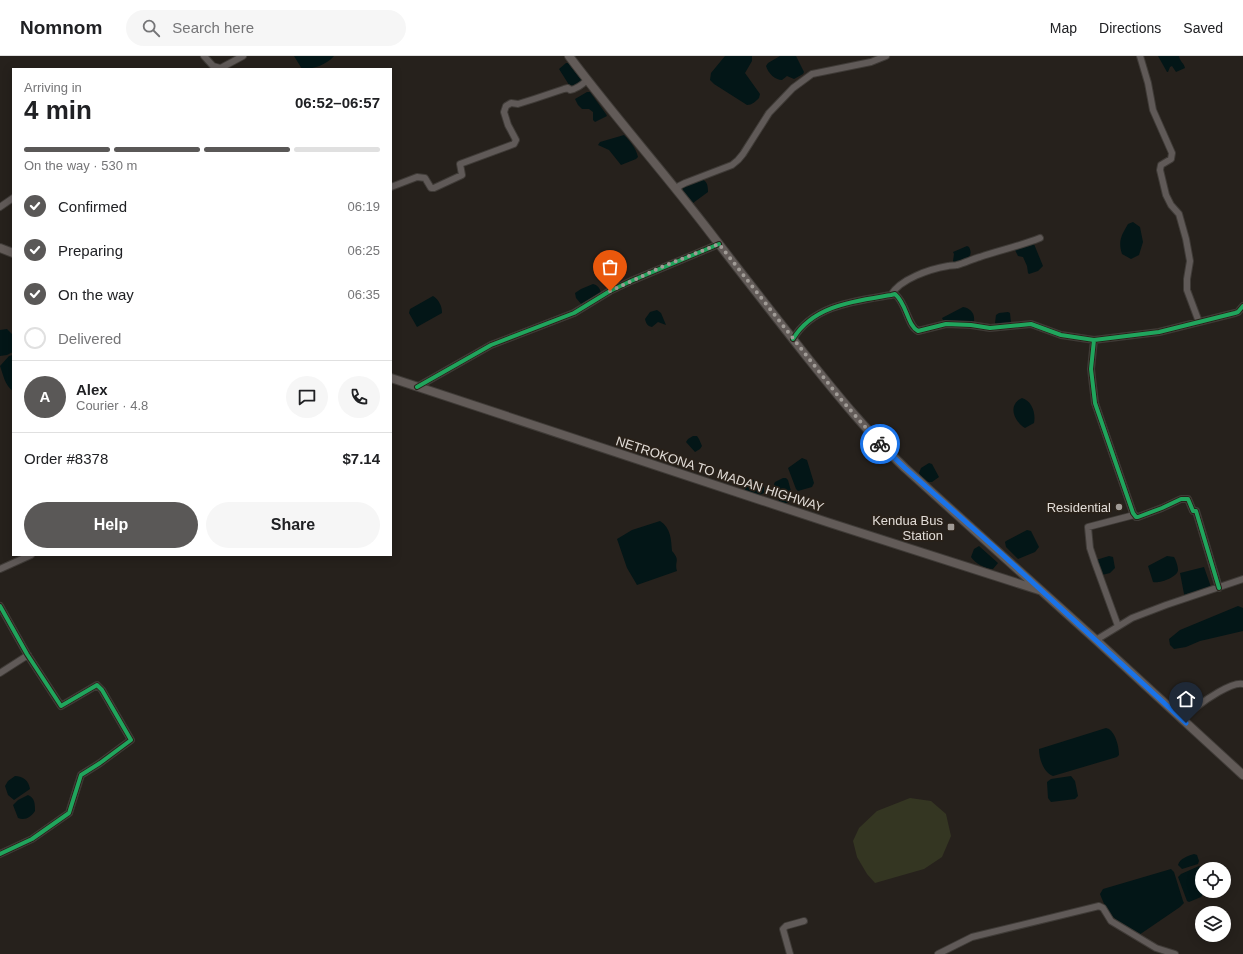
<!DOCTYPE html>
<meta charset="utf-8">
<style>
body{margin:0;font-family:Arial,sans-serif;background:#f6f6f6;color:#202124;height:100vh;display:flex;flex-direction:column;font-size:15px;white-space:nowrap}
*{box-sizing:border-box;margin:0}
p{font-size:13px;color:#757577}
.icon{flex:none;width:22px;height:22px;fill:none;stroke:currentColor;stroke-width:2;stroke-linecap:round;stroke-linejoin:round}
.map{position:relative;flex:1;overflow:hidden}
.drawer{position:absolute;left:12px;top:12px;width:380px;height:488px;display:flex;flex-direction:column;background:#fff;border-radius:0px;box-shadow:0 2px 10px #0003}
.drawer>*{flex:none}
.controls{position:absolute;left:1195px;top:806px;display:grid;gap:8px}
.controls a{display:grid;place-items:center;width:36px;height:36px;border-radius:50%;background:#fff;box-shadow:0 2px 10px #0003;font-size:20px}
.pin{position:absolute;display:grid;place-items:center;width:34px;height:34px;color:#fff;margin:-41px -17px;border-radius:50% 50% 50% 0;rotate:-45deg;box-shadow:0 0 4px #0007}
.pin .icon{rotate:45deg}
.courier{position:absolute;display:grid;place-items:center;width:40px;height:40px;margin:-20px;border:3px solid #1a73e8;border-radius:50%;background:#fff;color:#222;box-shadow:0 1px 5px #0007}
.overview em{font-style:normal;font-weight:800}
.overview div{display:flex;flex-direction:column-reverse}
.overview{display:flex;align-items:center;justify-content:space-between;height:68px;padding:0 12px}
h1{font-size:26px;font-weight:800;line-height:30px}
.bar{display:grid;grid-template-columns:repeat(4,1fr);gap:6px 4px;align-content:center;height:48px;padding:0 12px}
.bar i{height:5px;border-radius:3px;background:#e0e0e0}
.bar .on{background:#5a5857}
.bar p{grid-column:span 4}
.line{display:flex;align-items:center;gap:10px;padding:0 12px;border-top:1px solid #e0e0e0}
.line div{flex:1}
.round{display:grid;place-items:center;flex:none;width:42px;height:42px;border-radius:21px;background:#f6f6f6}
ol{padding:0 12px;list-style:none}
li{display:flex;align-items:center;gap:12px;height:44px}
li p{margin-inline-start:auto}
li .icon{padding:4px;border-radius:50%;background:#5a5857;color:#fff;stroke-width:4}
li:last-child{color:#757577}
li i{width:22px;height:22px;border:2px solid #e0e0e0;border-radius:50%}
.button{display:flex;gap:8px;margin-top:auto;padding:8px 12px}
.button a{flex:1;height:46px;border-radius:24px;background:#5a5857;color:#fff;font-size:16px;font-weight:800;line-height:46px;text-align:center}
.button a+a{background:#f6f6f6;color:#202124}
header{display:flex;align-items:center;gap:24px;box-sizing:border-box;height:56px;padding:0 20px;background:#fff;border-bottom:1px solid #e0e0e0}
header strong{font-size:19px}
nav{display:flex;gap:22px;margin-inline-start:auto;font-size:14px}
.search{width:280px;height:36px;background:#f6f6f6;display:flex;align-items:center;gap:10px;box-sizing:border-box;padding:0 14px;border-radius:22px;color:#757577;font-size:15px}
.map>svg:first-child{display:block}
.green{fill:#343622}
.water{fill:#031617}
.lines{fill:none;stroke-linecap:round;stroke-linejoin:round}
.minor-casing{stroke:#3f3b37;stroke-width:8}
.major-casing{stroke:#3f3b37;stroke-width:10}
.minor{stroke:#605a58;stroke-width:6}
.major{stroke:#625b58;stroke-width:8}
.cycleway-casing{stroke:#292119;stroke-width:6}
.cycleway{stroke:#20a55d;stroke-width:4}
.done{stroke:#a09b96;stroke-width:4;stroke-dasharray:0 7.2}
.route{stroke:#1a73e8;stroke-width:5}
.poi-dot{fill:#a09b96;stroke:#292119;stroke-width:1.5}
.labels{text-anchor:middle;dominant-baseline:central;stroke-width:3.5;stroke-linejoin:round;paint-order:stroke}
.street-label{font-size:13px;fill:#e1dcd7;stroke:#292119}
.poi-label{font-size:13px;fill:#e1dcd7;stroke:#292119;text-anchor:end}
</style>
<header>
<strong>Nomnom</strong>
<div class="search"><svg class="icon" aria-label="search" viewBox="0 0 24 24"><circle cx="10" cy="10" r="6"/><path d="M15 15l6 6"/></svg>Search here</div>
<nav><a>Map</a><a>Directions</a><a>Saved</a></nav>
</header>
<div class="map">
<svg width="1243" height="898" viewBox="0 0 1243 898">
<rect width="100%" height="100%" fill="#26211c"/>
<!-- green -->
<path class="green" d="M910,742l21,3 15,13 5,22 -9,21 -18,12 -49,14 -8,-9 -10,-17 -4,-16 6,-13 18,-17z"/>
<!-- water -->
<path class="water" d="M294,0h40c-8,9 -20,13 -32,13z
M725,0h27v5l-7,12 15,21 -1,4c-4,4 -7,7 -12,7l-33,-21 -4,-4 1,-7z
M780,0h16l8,16 -1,2 -9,5 -7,-3 -5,4c-7,0 -14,-7 -16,-14l2,-3z
M1158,0h21c1,6 5,7 6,12l-9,4 -4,-6 -2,1 -2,5h-1z
M566,7h2l14,18v2l-11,5 -12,-19z
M587,36h3l16,22 1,2 -12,6 -2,-2v-8l-4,-3h-7l-4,-4 -3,-6z
M624,79c6,6 12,13 14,22l-2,2 -15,6 -12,-15 -11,-5 2,-3z
M700,123c7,1 8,6 8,13l-15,11 -8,-6 -3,-8 5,-5z
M1133,166l7,5 3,15 -4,13 -8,4 -9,-5c-4,-13 -1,-18 6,-30z
M1030,187l4,1 9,22 -5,5 -9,3 -1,-1 -1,-7 -4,-9 -5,-1 -3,-6z
M967,190l2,1c6,11 -6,14 -15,17l-1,-3 1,-7 -1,-2z
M593,228c5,1 9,6 7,11l-18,10 -6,-7 -1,-5 6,-4z
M433,240c6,4 9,10 9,17l-25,14 -8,-14 1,-4z
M963,251c7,1 12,6 11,14l-2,2 -25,-1 -4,-2 -1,-2z
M657,254l4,3 5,12 -8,-3 -6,5c-5,-1 -6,-4 -7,-8l5,-7z
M1008,256l2,1 1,10 -15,1 -1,-1 1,-8 3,-2z
M7,273l6,6v17l-6,3 -7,1v-26z
M13,299v36c-8,-5 -10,-17 -13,-25l9,-10z
M1022,342c10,3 14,15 12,25l-9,5c-11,-7 -18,-23 -3,-30z
M693,380h4l2,3 3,7 -2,3 -5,3 -9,-10 2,-3z
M802,402l5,2 7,23 -2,4 -14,4 -2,-2 -8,-21z
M929,407l3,1 7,13 -7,5h-7l-4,-4 -2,-5 2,-5z
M751,422l13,9v6l-7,3 -10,-4 -4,-5c1,-4 3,-8 8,-9z
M783,422h3l2,2 4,15 -2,7 -6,2 -5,-3 -5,-17 1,-2z
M660,465c11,7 11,18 12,30 9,10 2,10 5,20l-40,14 -10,-17 -10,-29 15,-9z
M1027,474l4,1 8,16 -4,5 -17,7 -12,-12 -1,-5 1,-1z
M979,490l19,17 -5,6c-8,0 -18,-6 -22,-12l3,-8z
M1109,500l4,1 2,11 -5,5 -8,2 -6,-15z
M1167,500l7,1c2,3 4,9 4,13 0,7 -19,14 -25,12l-5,-16z
M1204,511l7,20 -26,12 -5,-26z
M1238,550l5,2v23l-43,10 -14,6 -12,2 -4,-4 -1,-6 11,-9z
M1106,672l3,1c7,5 10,18 10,26l-2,2 -64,19c-10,-4 -14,-18 -14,-27z
M15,720c8,0 14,5 15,13l-16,11 -6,-5 -3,-9 3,-5z
M1071,720l4,5 3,15 -3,3 -24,3 -3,-4 -1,-16 4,-3z
M28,739c7,3 7,9 7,16 -4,6 -10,10 -17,7l-5,-13 5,-5z
M1194,798l3,1 2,6 -1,3 -16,5 -4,-4c2,-7 10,-9 16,-11z
M1199,810l4,3h-1c0,7 -2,19 2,24l-3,4 -12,5 -2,-1 -9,-24 3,-3z
M1171,813l3,3 9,29 1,2 -4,4 -41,28c-21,-12 -30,-17 -39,-41l3,-5z"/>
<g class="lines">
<defs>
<path id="minor" d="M204,0l9,10 7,2
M1140,0l8,27 5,27 19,43 -1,6 -10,6 -1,5 6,25 5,10 8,9 7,25 4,22 -3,18v11l12,32
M219,13l24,-13
M391,131l26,-10 8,1 6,10h3l28,-13 -2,-11 54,-20 2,-4 -8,-15 -4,-13 2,-6 5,-3 7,1 16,-5 30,-10 4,-1 2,2c7,-1 12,-5 17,-10
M678,134l1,-4 6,-3 47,-18 6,-5 5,-6 26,-41 24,-25 19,-14 59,-12 15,-6
M0,151l13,-9
M891,239c9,-16 39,-26 57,-29 3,-1 6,0 9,-1 8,-2 15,-6 23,-8 20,-7 40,-11 60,-19
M793,283c20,-34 62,-38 98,-44l4,-1c12,10 12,31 23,37l28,-7 25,1 19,3 41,-4 30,11 33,5 65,-8 76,-19 3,-1 5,-6
M1094,284l-3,29 4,34 38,110 3,4h2l24,-9 19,-9h7l5,12h3l23,77
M417,331l74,-42 83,-32 36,-22 21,-10 88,-37
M0,513l31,-14
M0,550l27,48 34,52 36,-21 5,5 29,50 -31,23 -19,12 -12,38 -37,26 -32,15
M1118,570l-23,-63 -5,-15 -2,-21 46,-12
M1096,584l36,-22 34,-13 77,-26
M0,617l28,-18
M1195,652c9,-7 37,-27 48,-24
M790,898l-7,-25 3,-3 18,-5
M938,898l34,-17 127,-31 4,2 8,13 45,27 19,6"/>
<path id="major" d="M569,0c45,60 94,115 140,175 32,42 65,84 98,126 31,39 62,77 98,111l191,172 147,135
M0,192l13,5
M391,322l439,145 209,67"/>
</defs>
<!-- minor casing -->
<use href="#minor" class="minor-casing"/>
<!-- major casing -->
<use href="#major" class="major-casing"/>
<!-- minor -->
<use href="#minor" class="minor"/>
<!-- major -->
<use href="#major" class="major"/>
<defs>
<path id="cycleway" d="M793,283c20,-34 62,-38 98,-44l4,-1c12,10 12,31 23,37l28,-7 25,1 19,3 41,-4 30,11 33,5 65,-8 76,-19 3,-1 5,-6
M1094,284l-3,29 4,34 38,110 3,4h2l24,-9 19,-9h7l5,12h3l23,77
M417,331l74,-42 83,-32 36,-22 21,-10 88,-37
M0,550l27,48 34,52 36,-21 5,5 29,50 -31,23 -19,12 -12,38 -37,26 -32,15"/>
</defs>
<!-- cycleway casing -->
<use href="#cycleway" class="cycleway-casing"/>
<!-- cycleway -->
<use href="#cycleway" class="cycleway"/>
</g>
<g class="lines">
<!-- done -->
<path class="done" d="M610,235l54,-25 55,-22 120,153 41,47"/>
<!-- route -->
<path class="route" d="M880,388l25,24 88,78 193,177"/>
</g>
<!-- markers -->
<g class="poi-dot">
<circle cx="1119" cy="451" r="4"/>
<rect x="947" y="467" width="8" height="8" rx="2"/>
</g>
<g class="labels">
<!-- street labels -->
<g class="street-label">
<text transform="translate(720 418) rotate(18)">NETROKONA TO MADAN HIGHWAY</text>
</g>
<!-- poi labels -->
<g class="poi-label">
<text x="1111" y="451">Residential</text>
<text x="943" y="464">Kendua Bus<tspan x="943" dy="15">Station</tspan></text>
</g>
</g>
</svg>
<div class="controls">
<a><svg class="icon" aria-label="locate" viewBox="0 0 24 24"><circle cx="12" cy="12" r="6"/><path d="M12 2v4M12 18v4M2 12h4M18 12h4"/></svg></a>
<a><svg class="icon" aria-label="layers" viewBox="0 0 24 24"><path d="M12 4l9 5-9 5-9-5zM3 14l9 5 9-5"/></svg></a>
</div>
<div class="pin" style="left:610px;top:235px;background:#ea580c"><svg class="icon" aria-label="bag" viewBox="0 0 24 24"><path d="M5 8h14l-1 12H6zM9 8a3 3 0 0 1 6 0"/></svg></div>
<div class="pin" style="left:1186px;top:667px;background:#1f2937"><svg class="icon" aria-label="home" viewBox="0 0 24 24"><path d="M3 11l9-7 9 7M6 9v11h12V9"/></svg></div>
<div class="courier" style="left:880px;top:388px"><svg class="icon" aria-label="bike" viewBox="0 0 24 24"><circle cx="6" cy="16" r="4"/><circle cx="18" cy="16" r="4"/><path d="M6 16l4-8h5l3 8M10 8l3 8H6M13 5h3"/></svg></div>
<section class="drawer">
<div class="overview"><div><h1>4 min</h1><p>Arriving in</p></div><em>06:52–06:57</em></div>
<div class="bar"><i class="on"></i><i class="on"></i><i class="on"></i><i></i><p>On the way · 530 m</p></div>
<ol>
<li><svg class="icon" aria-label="check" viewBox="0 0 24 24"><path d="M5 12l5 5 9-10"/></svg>Confirmed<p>06:19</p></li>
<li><svg class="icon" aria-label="check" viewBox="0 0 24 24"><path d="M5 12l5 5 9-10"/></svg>Preparing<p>06:25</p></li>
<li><svg class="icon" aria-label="check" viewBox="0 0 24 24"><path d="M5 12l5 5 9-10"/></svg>On the way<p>06:35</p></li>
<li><i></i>Delivered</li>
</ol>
<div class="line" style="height:72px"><b class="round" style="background:#5a5857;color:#fff">A</b><div><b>Alex</b><p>Courier · 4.8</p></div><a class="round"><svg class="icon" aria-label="chat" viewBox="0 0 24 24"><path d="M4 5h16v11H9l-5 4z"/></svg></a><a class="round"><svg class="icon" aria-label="phone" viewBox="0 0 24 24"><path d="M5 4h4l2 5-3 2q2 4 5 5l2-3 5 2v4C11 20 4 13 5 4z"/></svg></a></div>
<div class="line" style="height:52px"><div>Order #8378</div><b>$7.14</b></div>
<div class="button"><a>Help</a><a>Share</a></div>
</section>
</div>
